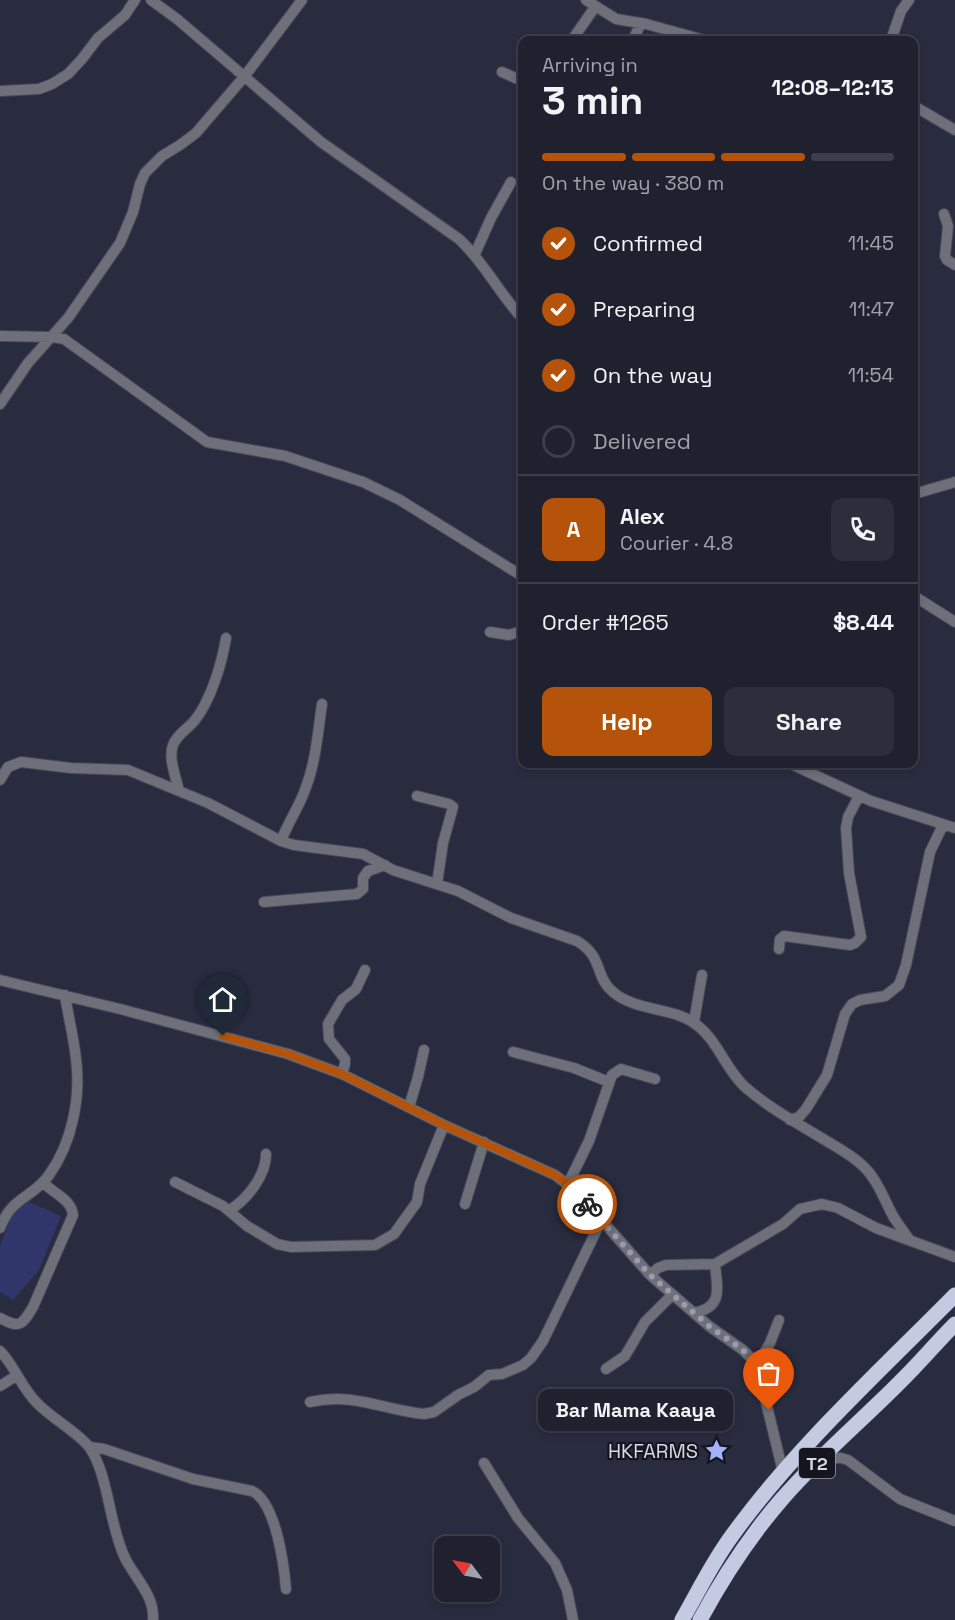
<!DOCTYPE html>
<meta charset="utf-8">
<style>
body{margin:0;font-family:"Space Grotesk",sans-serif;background:#2c2e3b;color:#f1f3f6;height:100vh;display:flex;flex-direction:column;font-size:22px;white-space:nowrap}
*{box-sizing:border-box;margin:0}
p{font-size:20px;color:#a1a3aa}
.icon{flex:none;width:33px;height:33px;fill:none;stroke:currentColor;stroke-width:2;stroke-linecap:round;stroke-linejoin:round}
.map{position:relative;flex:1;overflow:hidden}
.details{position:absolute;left:518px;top:36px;width:400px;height:732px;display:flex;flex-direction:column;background:#1f212f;border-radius:12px;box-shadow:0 3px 9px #0003,0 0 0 2px #3c3e4b}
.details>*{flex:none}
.needle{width:39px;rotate:302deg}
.fabs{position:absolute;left:434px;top:1536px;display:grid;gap:12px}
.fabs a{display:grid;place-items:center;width:66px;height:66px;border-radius:12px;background:#1f212f;box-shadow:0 3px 9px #0003,0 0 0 2px #3c3e4b;font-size:30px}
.pin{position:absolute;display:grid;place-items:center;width:51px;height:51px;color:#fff;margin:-62px -26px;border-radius:50% 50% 50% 0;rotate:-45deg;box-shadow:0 0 6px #0007}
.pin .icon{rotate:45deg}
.courier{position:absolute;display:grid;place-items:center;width:60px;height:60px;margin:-30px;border:4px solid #b45309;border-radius:50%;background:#fff;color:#222;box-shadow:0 2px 8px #0007}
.bubble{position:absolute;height:42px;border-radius:12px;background:#1f212f;box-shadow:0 3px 9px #0003,0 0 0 2px #3c3e4b;font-size:20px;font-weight:700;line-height:42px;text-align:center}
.summary em{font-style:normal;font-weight:700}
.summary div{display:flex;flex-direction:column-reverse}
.summary{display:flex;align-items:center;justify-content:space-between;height:102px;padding:0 24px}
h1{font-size:39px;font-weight:700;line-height:45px}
.bar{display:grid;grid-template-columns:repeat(4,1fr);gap:9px 6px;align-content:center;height:72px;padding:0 24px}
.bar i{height:8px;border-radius:4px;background:#3c3e4b}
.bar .active{background:#b45309}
.bar p{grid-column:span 4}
.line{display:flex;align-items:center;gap:15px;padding:0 24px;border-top:2px solid #3c3e4b}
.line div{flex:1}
.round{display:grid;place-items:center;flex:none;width:63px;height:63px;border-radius:12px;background:#2c2e3b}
ol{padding:0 24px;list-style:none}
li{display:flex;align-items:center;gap:18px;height:66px}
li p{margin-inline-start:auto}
li .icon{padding:6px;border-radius:50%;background:#b45309;color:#fff;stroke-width:4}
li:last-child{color:#a1a3aa}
li i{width:33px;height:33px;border:3px solid #3c3e4b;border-radius:50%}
.button{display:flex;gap:12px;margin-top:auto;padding:12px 24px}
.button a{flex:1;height:69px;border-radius:12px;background:#b45309;color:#fff;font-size:24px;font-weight:700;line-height:69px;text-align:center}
.button a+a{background:#2c2e3b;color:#f1f3f6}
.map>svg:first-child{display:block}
.park{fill:#30366a}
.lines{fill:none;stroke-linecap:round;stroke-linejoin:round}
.minor-casing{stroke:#45485a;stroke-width:12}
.highway-casing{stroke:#45485a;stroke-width:16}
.minor{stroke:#6d6f79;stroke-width:10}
.highway{stroke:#c4cae2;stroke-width:15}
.done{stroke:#999cab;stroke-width:6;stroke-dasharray:0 10.8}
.route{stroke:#b45309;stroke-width:8}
.labels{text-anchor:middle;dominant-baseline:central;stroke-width:4.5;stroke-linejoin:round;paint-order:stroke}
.shield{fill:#14151e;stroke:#9c9ea9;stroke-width:1.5}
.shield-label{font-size:18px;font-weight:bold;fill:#d6d9e5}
.poi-label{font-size:20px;fill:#d6d9e5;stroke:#14151e;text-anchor:end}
</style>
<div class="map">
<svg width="955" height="1620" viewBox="0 0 955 1620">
<rect width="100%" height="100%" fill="#292c3f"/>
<!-- park -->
<path class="park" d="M27,1201l34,15 -22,54 -26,30 -13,-8v-46l12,-32z"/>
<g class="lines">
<defs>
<path id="minor" d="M151,0l26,19 144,123 138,97c25,23 40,54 63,79
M586,0l30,19 30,5 58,16
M572,40l23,-33
M633,40l8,-17
M891,40l10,-29 8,-11
M502,72l20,9
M0,91l39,-2 13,-5 16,-10 14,-15 16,-21 27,-23 10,-15
M914,106l41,24
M944,214l4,12 -3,30 2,4 8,5
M475,254l16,-36 20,-36
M0,336l52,1 12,2 143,103 78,14 78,26 37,18 122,76
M0,404l28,-41 40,-45 52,-75 13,-31 7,-28 5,-11 17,-17 18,-11 16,-12 48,-56 58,-77
M914,494l41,-12
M914,596l41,26
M490,632l19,3 13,-4
M791,764l80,37 84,27
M0,780l8,-13 13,-5 50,6 57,2 80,33 73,38 13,4 69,9 30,16 65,21 53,27 66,23c27,16 17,35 36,51 22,19 58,15 81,31 23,15 31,46 51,64 24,21 52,36 80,53 13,8 27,15 38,26 14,13 21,33 30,50 5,8 10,15 16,23
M179,791c-3,-14 -11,-33 -6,-46 4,-11 15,-16 22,-25 16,-20 27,-57 31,-82
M417,796l32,8 4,3 -10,36 -6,41
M281,841c7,-19 19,-35 25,-54 10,-26 12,-56 16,-83
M264,902l93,-8 6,-5v-11l5,-7 17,-6
M779,949l1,-10 4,-3 66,9 5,-2 6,-6 -12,-64 -3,-45 2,-11 11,-21
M0,980l120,29 168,45 54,20 102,51 111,50 21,16 74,84 59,51 34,24 9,9 11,31 20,82
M694,1022l8,-47
M513,1052l61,16 35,14
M342,1074l3,-10v-5l-16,-20 -1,-15 14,-24 14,-11 9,-19
M409,1107l9,-30 6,-27
M790,1120l9,-3 7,-8 21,-34 18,-61 7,-10 8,-4 25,-4 14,-11 7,-20 24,-113 13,-27
M175,1182l48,24 24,20 30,18 14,3 84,-2 19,-11 23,-32 3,-18 24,-59
M568,1184l21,-43 23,-66 9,-6 34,10
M465,1204l19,-62
M230,1210c17,-11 36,-34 36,-56
M0,1228c12,-32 32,-29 49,-53 23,-32 32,-77 27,-116 -2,-21 -8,-43 -11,-64
M650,1275l8,-7 8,-3 49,-1 68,-40 17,-15 22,-5 16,4 38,20 79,29
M694,1313c30,-6 23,-25 21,-49
M0,1318c20,11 22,7 33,-11l40,-92c-2,-17 -20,-21 -30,-33
M0,1351c15,15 21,36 37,52 14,15 42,30 53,45 19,29 19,77 35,110 10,20 30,38 28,62
M756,1367l14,-24 9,-23
M606,1369l19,-13 20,-34 27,-27
M0,1386l16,-10
M310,1402c45,-10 72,8 114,12l10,-2 24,-17 16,-8 15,-12 13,-1 21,-9 8,-7 12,-17 58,-120
M89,1447l15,2 89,30 59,12c24,11 32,74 34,98
M822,1458h19l7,2 52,39 55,22
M484,1463l34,55 37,45 12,27 6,30"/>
<path id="highway" d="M682,1620c16,-28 30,-57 49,-83 64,-89 147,-164 224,-242
M700,1620c23,-43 50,-84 82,-121 38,-44 83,-81 123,-122 17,-17 33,-36 50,-53"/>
</defs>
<!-- minor casing -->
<use href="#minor" class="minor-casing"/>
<!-- highway casing -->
<use href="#highway" class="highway-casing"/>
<!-- minor -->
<use href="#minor" class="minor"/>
<!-- highway -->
<use href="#highway" class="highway"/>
</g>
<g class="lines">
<!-- done -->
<path class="done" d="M587,1204l63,71 59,51 34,24 11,14 15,46"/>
<!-- route -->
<path class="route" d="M223,1036l65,18 54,20 102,51 111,50 13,9 19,20"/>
</g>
<!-- icons -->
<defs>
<symbol id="sight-bare" viewBox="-9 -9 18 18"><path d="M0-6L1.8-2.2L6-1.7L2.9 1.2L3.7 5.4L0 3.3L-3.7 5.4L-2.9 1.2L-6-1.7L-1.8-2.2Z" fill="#a4b2fc" stroke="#14151e" stroke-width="2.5" paint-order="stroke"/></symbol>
</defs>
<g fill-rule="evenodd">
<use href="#sight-bare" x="700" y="1434" width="33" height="33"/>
</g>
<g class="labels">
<!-- shield labels -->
<rect class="shield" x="799" y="1448" width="36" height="30" rx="4.5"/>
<g class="shield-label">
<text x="817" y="1463">T2</text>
</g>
<!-- poi labels -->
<g class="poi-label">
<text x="698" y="1451">HKFARMS</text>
</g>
</g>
</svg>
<div class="fabs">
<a><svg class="needle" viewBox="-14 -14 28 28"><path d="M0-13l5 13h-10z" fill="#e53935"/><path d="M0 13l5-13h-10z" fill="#a1a3aa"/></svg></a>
</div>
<div class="pin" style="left:769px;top:1410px;background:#ea580c"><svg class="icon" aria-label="bag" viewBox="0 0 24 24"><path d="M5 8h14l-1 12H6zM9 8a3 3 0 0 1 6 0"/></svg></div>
<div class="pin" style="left:223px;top:1036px;background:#1f2937"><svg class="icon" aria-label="home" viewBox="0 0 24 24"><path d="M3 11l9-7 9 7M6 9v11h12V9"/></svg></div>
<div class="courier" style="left:587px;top:1204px"><svg class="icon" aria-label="bike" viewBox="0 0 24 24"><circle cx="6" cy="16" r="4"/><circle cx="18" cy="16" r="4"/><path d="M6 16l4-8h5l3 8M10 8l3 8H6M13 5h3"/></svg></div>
<div class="bubble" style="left:538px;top:1389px;width:195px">Bar Mama Kaaya</div>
<section class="details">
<div class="summary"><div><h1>3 min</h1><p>Arriving in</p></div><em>12:08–12:13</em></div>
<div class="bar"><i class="active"></i><i class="active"></i><i class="active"></i><i></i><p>On the way · 380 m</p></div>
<ol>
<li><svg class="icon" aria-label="check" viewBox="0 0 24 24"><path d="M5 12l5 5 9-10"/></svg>Confirmed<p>11:45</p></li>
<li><svg class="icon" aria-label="check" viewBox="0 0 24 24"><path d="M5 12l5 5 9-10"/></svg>Preparing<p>11:47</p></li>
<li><svg class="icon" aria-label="check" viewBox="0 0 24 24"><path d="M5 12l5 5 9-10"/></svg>On the way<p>11:54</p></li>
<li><i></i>Delivered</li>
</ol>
<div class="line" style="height:108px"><b class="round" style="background:#b45309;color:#fff">A</b><div><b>Alex</b><p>Courier · 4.8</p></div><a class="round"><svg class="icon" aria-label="phone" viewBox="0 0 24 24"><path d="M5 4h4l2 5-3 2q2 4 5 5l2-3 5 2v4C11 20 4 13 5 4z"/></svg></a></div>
<div class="line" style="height:78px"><div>Order #1265</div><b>$8.44</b></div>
<div class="button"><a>Help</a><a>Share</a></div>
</section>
</div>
